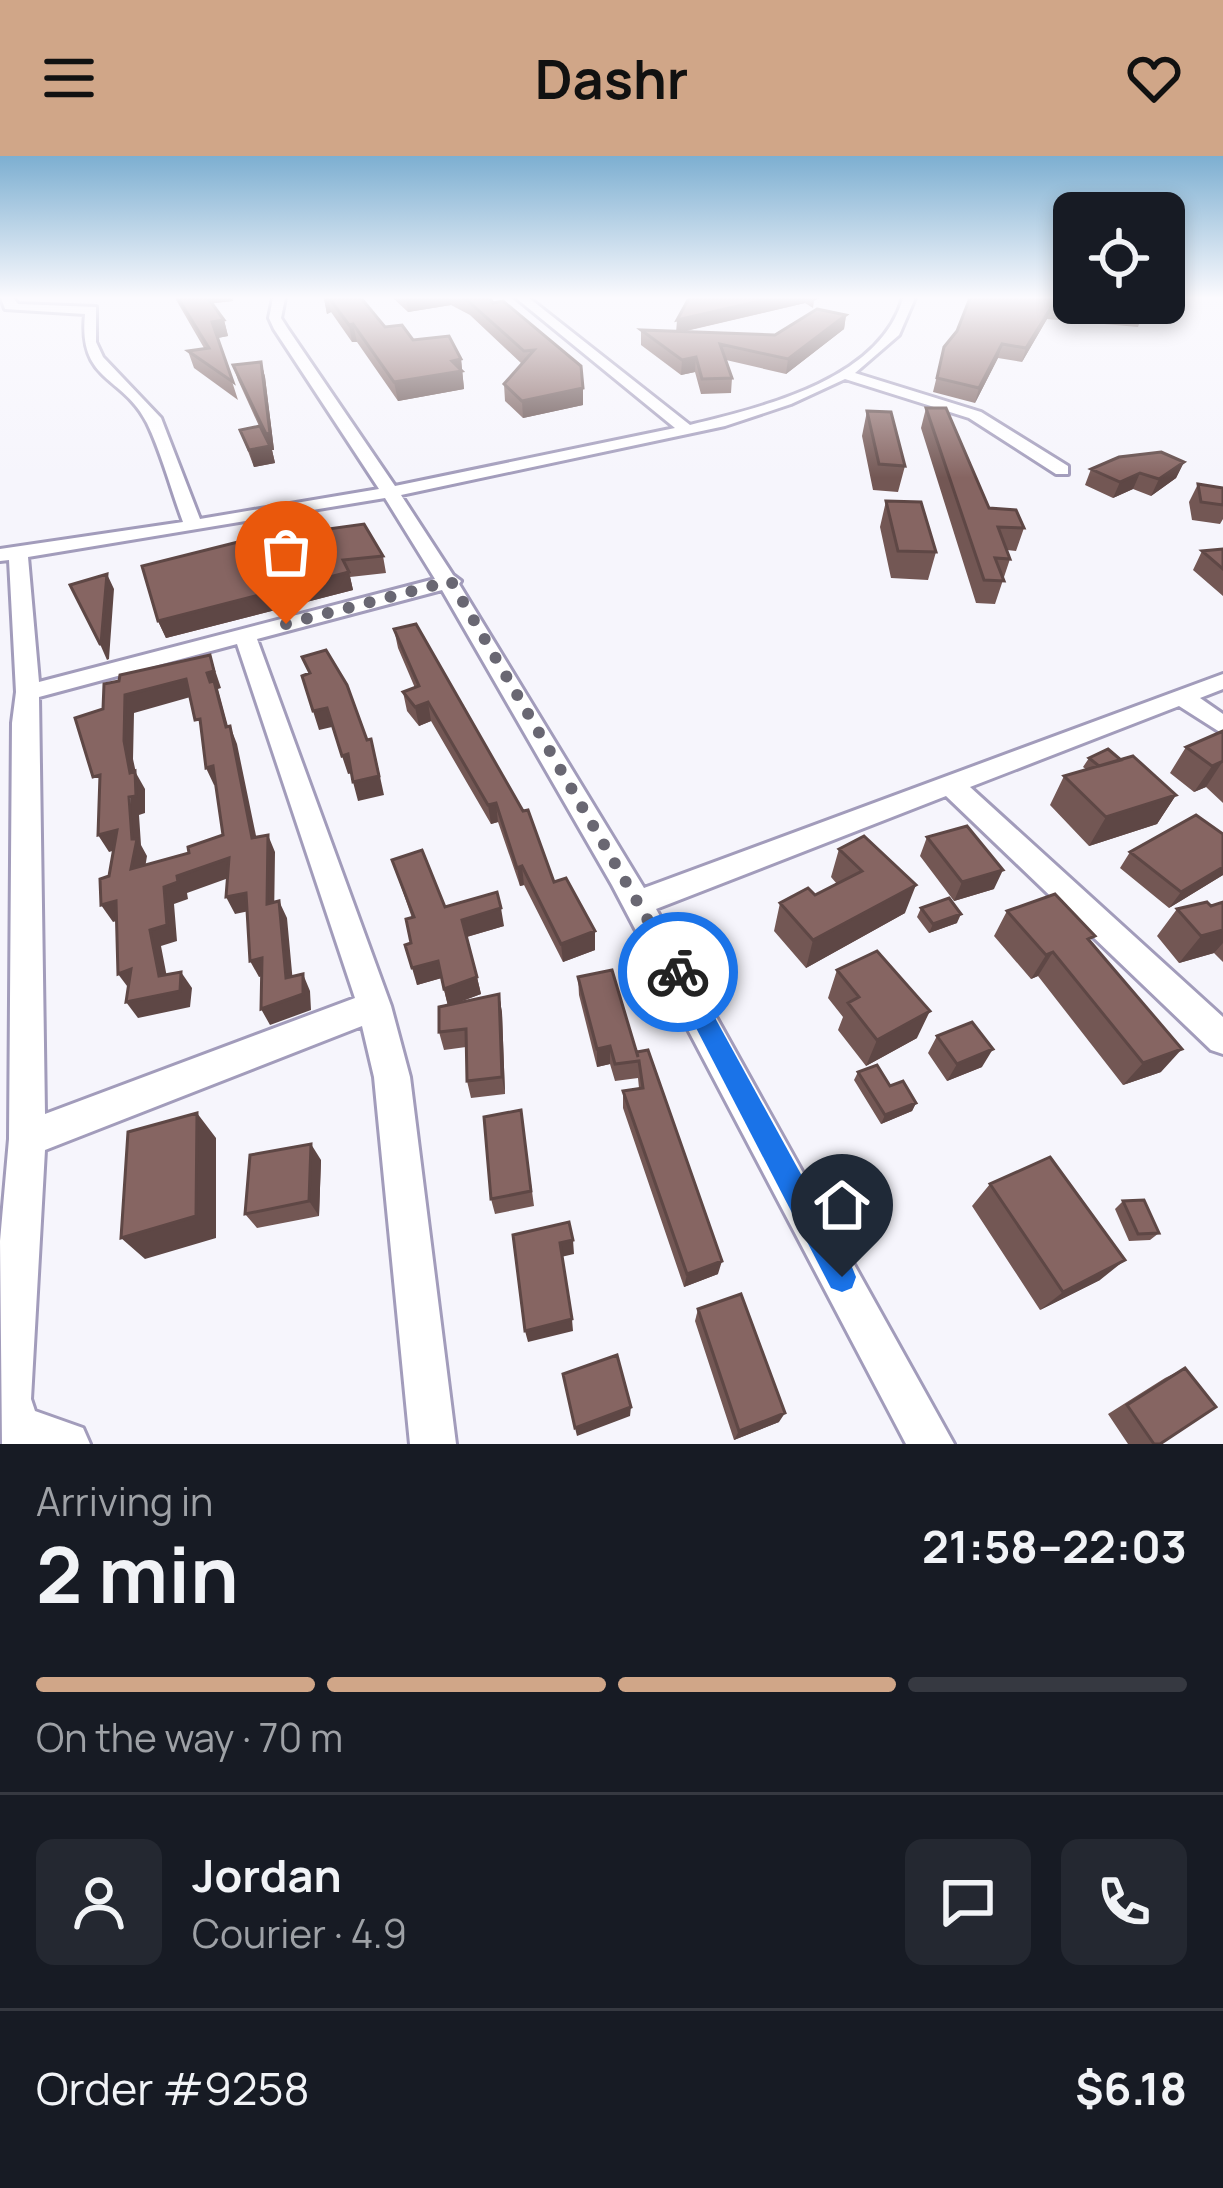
<!DOCTYPE html>
<meta charset="utf-8">
<style>
body{margin:0;font-family:Manrope,sans-serif;background:#242831;color:#f1f3f6;height:100vh;display:flex;flex-direction:column;font-size:45px;white-space:nowrap}
*{box-sizing:border-box;margin:0}
p{font-size:39px;color:#9ea1a6}
.icon{flex:none;width:66px;height:66px;fill:none;stroke:currentColor;stroke-width:2;stroke-linecap:round;stroke-linejoin:round}
.map{position:relative;height:1288px;overflow:hidden}
.side{display:flex;flex-direction:column;background:#171b24;flex:1}
.side>*{flex:none}
.controls{position:absolute;left:1053px;top:36px;display:grid;gap:24px}
.controls a{display:grid;place-items:center;width:132px;height:132px;border-radius:18px;background:#171b24;box-shadow:0 6px 18px #0003;font-size:60px}
.pin{position:absolute;display:grid;place-items:center;width:102px;height:102px;color:#fff;margin:-123px -51px;border-radius:50% 50% 50% 0;rotate:-45deg;box-shadow:0 0 12px #0007}
.pin .icon{rotate:45deg}
.courier{position:absolute;display:grid;place-items:center;width:120px;height:120px;margin:-60px;border:9px solid #1a73e8;border-radius:50%;background:#fff;color:#222;box-shadow:0 3px 15px #0007}
.overview em{font-style:normal;font-weight:700}
.overview div{display:flex;flex-direction:column-reverse}
.overview{display:flex;align-items:center;justify-content:space-between;height:204px;padding:0 36px}
h1{font-size:78px;font-weight:700;line-height:90px}
.bar{display:grid;grid-template-columns:repeat(4,1fr);gap:18px 12px;align-content:center;height:144px;padding:0 36px}
.bar i{height:15px;border-radius:9px;background:#363941}
.bar .on{background:#d0a688}
.bar p{grid-column:span 4}
.line{display:flex;align-items:center;gap:30px;padding:0 36px;border-top:3px solid #363941}
.line div{flex:1}
.round{display:grid;place-items:center;flex:none;width:126px;height:126px;border-radius:18px;background:#242831}
header{display:flex;justify-content:space-between;align-items:center;height:156px;padding:0 36px;background:#d0a688;color:#111;font-size:54px;font-weight:700}
.map>svg:first-child{display:block}
.lines{fill:none;stroke-linecap:round;stroke-linejoin:round}
.minor-casing{stroke:#a29cbb;stroke-width:6}
.minor{fill:#fff;fill-rule:evenodd}
.wall{fill:#735754}
.shaded-wall{fill:#5e4745}
.building{fill:#866562;stroke:#5e4745;stroke-width:3;fill-rule:evenodd}
.route{fill:#1a73e8}
.done{stroke:#696772;stroke-width:12;stroke-dasharray:0 21.6}
</style>
<header><svg class="icon" aria-label="menu" viewBox="0 0 24 24"><path d="M4 6h16M4 12h16M4 18h16"/></svg>Dashr<svg class="icon" aria-label="heart" viewBox="0 0 24 24"><path d="M12 20l-8-8c-3-5 5-10 8-4 3-6 11-1 8 4z"/></svg></header>
<div class="map">
<svg width="1223" height="1288" viewBox="0 0 1223 1288">
<rect width="100%" height="100%" fill="#f6f5fc"/>
<g class="lines">
<defs>
<path id="minor" d="M1,142h12l5,6 78,3v35l7,15 58,61 39,101 179,-30 -105,-160 -5,-11 4,-20h12l-4,20 7,11 107,157 280,-58 -159,-130h13l161,127c73,-18 190,-45 213,-127h12l-16,37 -44,38 126,39 87,54v8h-12l-87,-56 -124,-39 -54,25 -66,22 -324,69 52,80 8,6 -2,3 185,304 579,-214v15l-23,9 23,16v20l-44,-28 -209,81 253,230v37l-12,-4 -265,-254 -290,113 298,535h-48l-294,-559 -170,-295 -185,49 134,367 19,71 46,367h-46l-36,-367 -12,-51 -317,124 -14,249 4,12 48,17 7,16h-88l-2,-203 9,-102 3,-416 4,-31 -7,-132 -9,1v-12l183,-27c-12,-32 -21,-68 -36,-99 -24,-48 -69,-40 -62,-109l-80,-5zM385,342l50,81 -396,103 -11,-125zM237,488l118,354 -310,116 -6,-417z"/>
</defs>
<!-- minor casing -->
<use href="#minor" class="minor-casing"/>
<!-- minor -->
<use href="#minor" class="minor"/>
</g>
<!-- wall -->
<path class="wall" d="M175,142h57l1,3 -21,2 12,17 4,16 -10,2 20,62 -44,-32 -6,-17 16,-3z
M324,142h37l24,29 76,32 3,30 -66,12 -41,-59h-5l-21,-30 -4,2z
M393,142h97l93,107 -60,13 -18,-17 -1,-17 18,-20 -52,-49 -19,-10 -43,7z
M689,142h131l-6,3 -1,7 -8,-5 -123,29 93,3 71,-20 -2,14 -58,45 -60,-14 6,18 -1,15 -30,1 -6,-22 -14,3 -40,-30v-15l35,2z
M970,142l104,5h74h-12l7,10 -5,14 -91,-8 -25,43 -24,-4 -23,45 -42,-11 11,-45 13,-16z
M261,206l4,15 9,73h-2l3,13 -21,4 -14,-37 19,-4 -21,-46 -5,-15z
M926,252l63,100 35,20 -8,23 -9,-1 3,9 -15,45 -19,-1 -55,-175z
M867,255l38,55 -7,26 -25,-2 -11,-54z
M1184,306l-8,16 -25,18 -18,-7 -20,9 -28,-13 6,-16z
M1198,328l25,4v31l-3,5 -28,-4 -3,-18z
M886,345l50,51 -8,28 -37,-2 -11,-51z
M1223,393v47l-30,-26 9,-19z
M383,400l3,17 -36,4 3,13 -187,48 -8,-17 -16,-55z
M394,473l160,253 41,49v19l-32,12 -39,-77 -4,1 -22,-64 -7,2 -60,-103 -12,5 -12,-15 -4,-19 12,-4 -17,-40z
M1223,575v72l-17,-16 -12,5 -24,-19 16,-26z
M1089,602l32,2 55,35 -19,29 -68,22 -39,-41 14,-29 23,-6 -4,-3z
M1223,678v41l-54,33 -49,-40 10,-16z
M927,681l67,52 -40,12 -34,-45z
M839,693l66,64 -99,55 -32,-37 6,-28 35,-8 22,-11 -6,-7z
M392,704l53,47 59,19 -37,11 14,57 -29,11 47,-11 3,19 3,81 -34,4 -4,-17 -1,-34 -22,3 -5,-18 9,-26 -7,-28 -24,7 -6,-42 1,-25z
M1223,746v60l-9,-9 -35,10 -22,-27 20,-27 34,-3z
M921,752l36,15 -28,10 -12,-16z
M1007,755l84,32 70,129 -38,13 -85,-109 -7,3 -37,-43z
M837,814l80,68 -51,28 -28,-36 5,-13 -15,-19z
M578,821l59,77 81,220 -34,13 -61,-179v-17l16,-3 -1,-10 -23,3 -5,-17 -13,3 -18,-72z
M937,880l45,31 -35,14 -19,-28z
M858,916l32,14 26,17 -4,8 -31,13 -27,-44z
M521,954l13,96 -39,8 -4,-15z
M321,1004l-2,56 -62,12 -12,-14z
M990,1028l110,96 -60,30 -68,-104z
M1123,1045l36,32 -9,7 -21,1 -14,-32z
M698,1153l81,113 -45,18 -39,-119z
M1185,1212l-25,76h-32l-20,-30 57,-36z"/>
<!-- shaded-wall -->
<path class="shaded-wall" d="M205,142h27l1,3 -26,3z
M324,142h4l3,14 -4,2z
M406,142h44l1,7 -43,7z
M773,142h33l-1,5 -129,30 1,-13z
M1052,150l-5,13 -25,43 4,-14z
M846,159l-2,14 -58,45 2,-15z
M224,164l4,16 -11,2 -5,-16z
M353,168l4,18h-5l-3,-17z
M1002,188l-4,14 -23,45 4,-15z
M696,201l-1,15 -14,3 1,-15z
M461,203l3,30 -66,12 -4,-19z
M261,206l4,15 9,73h-2l3,13 -21,4 -5,-17 20,-4 -3,-12z
M583,232v17l-60,13 -1,-17z
M1184,306l-8,16 -25,18 8,-17z
M1140,317l-7,16 -20,9 7,-16z
M349,416l4,18 -187,48 -8,-17z
M107,418l7,15 -5,70 -2,1 -7,-16z
M210,499l11,33 -3,1 15,56 -26,-72z
M186,523l8,17 -60,17 -1,46 3,14 9,16v24l-6,2 2,30 6,11 -5,31 -11,-18 -1,-96 -6,-32 1,-46z
M428,546l3,19 -12,5 -4,-19z
M327,552l5,19 -13,3 -6,-19z
M230,570l7,18 23,111 -8,-17z
M348,598l5,19 -5,1 -6,-18z
M376,602l8,37 -26,6 -5,-19z
M1223,605l-17,26 -12,5 18,-26z
M213,610l8,18 -7,1 -8,-17z
M1176,639l-19,29 -68,22 17,-29z
M496,647l2,19 -7,2 -3,-19z
M117,674l10,17 -18,5 -11,-17z
M268,679l7,17 -1,69 -7,-17z
M229,702l8,17 -50,18 1,6 -14,5 3,37 -16,5 9,47 -11,-17 -9,-46 14,-43 13,-11z
M522,710l2,19 -4,1 -3,-18z
M1223,711v8l-54,33 12,-16z
M1003,714l-9,19 -40,12 8,-19z
M916,729l-11,28 -99,55 7,-28z
M246,737l8,17 -19,4 -9,-17z
M116,745l11,17 -14,4 -12,-17z
M279,745l8,17 7,76 -8,-16z
M501,752l3,18 -38,11 -4,-17z
M961,758l-4,9 -28,10 4,-9z
M1223,774v13l-9,10 -35,10 22,-27z
M595,775v19l-32,12 -2,-18z
M1053,796l-15,24 -7,3 15,-24z
M262,802l8,16 -11,3 -9,-16z
M438,805l4,17 -25,7 -5,-17z
M131,813l-1,21 -12,-16z
M181,816l11,16 -2,19 -52,11 -12,-16z
M303,818l7,17 1,19 -41,15 -9,-16z
M477,821l4,17 -33,12 -4,-17z
M499,838l3,19 3,81 -3,-17z
M930,855l-13,27 -51,28 11,-26z
M610,890v18l-13,3v-18z
M993,893l-11,18 -35,14 10,-17z
M1182,893l-21,23 -38,13 20,-22z
M916,947l-4,8 -31,13 4,-9z
M197,957l19,25v100l-71,21 -24,-21z
M311,988l10,16 -2,56 -10,-15z
M573,1084l1,14 -13,3 -1,-14z
M1125,1104l-25,20 -60,30 23,-18z
M722,1105l-4,13 -34,13 3,-13z
M572,1163l1,12 -45,11 -3,-11z
M631,1251l-1,9 -53,20 -2,-8z
M785,1257l-6,9 -45,18 5,-9z"/>
<!-- building -->
<path class="building" d="M178,142h30l16,22 -12,2 21,60 -45,-31 21,-3z
M329,142h32l24,29 17,-2 11,15 36,-4 12,23 -9,2 10,10 -68,11 -41,-58 -4,1z
M462,142h28l3,5 10,-2 78,65 2,22 -61,13 -18,-17 30,-34 -10,1 -56,-50z
M689,142h84l-96,22z
M970,142h104v5h62l7,10 -91,-7 -26,42 -24,-4 -23,44 -42,-10 7,-31 13,-16z
M817,153l29,6 -58,44 -68,-15 12,34 -30,1 -6,-22 -14,3 -41,-30 134,5z
M261,206l9,71 -4,1 -33,-69z
M926,252h20l43,100 27,2 8,18 -26,-1 12,32 -15,-1 9,23 -20,-1z
M867,255l24,1 14,54 -26,-2z
M260,270l10,20 -21,4 -9,-20z
M1161,296l23,10 -25,17 -19,-6 -20,9 -29,-13 28,-12z
M1198,328l25,4v17l-22,-3z
M886,345l35,1 15,50 -38,-1z
M364,368l19,32 -40,4 6,12 -191,49 -16,-55 100,-25z
M1223,393v20l-21,-18z
M107,418l-6,70h-1l-30,-59z
M416,468l107,187 5,-1 26,72 12,-4 29,53 -34,13 -39,-78 -5,2 -21,-65 -8,2 -60,-103 -13,5 -12,-15 16,-6 -25,-57z
M326,494l21,35 20,55 4,-1 8,37 -26,6 -5,-28 -6,2 -15,-48 -14,3 -11,-35 8,-3 -8,-16z
M210,499l4,16 -7,2 3,9 4,-1 12,46 4,-1 22,112 16,-3 -1,69 12,-3 7,77 17,-4v20l-42,15 1,-51 -12,3 -4,-68 -20,4 3,-39 -52,18 1,6 -14,5 3,38 -17,5 9,46 22,-4 -1,19 -54,11 5,-33 -13,5 -2,-73 -15,4 -1,-26 9,-3 8,-46 -19,5 2,-60 -7,2 -18,-59 28,-9 1,-25 15,-3 1,-6zM186,523l9,41 5,-1 6,49 7,-2 10,69 -35,12 1,6 -58,16 6,-30h-5l-3,-42 7,-1 -1,-25 -5,2 -6,-32 1,-46z
M1223,575v30l-11,5 -26,-19z
M1108,593l13,11 -22,6 -10,-8z
M1133,600l43,39 -70,22 -42,-41z
M1196,659l27,19v33l-42,25 -51,-40z
M967,670l36,44 -41,12 -35,-45z
M864,680l52,49 -103,55 -33,-37 28,-15 7,7 47,-24 -23,-22z
M422,694l23,57 52,-15 4,16 -39,12 15,57 -33,12 -6,-28 -26,7 -7,-23 6,-2 -5,-24 8,-2 -22,-57z
M1055,738l40,42 -7,3 94,110 -39,14 -90,-111 -7,3 -39,-44z
M949,742l12,16 -28,10 -12,-16z
M1207,746l4,4 12,-4v28l-22,6 -24,-27z
M877,795l53,60 -53,29 -29,-37 11,-6 -22,-27z
M612,814l26,87 -1,-5 11,-2 74,211 -35,13 -64,-183 20,-3 -4,-27 -24,3 -5,-18 -13,3 -19,-72z
M499,838l3,83 -35,4 -1,-52 -27,3v-25z
M972,866l21,27 -36,15 -20,-28z
M877,909l13,21 13,-5 13,22 -31,12 -27,-43z
M521,954l10,81 -40,8 -7,-82z
M197,957l-1,103 -75,22 7,-106z
M311,988l-2,57 -64,13 5,-59z
M1050,1001l75,103 -62,32 -73,-108z
M1144,1044l15,33 -21,1 -15,-33z
M569,1066l4,18 -13,3 12,76 -47,12 -12,-96z
M741,1138l44,119 -46,18 -41,-122z
M617,1199l14,52 -56,21 -12,-54z
M1185,1212l31,39 -56,37h-6l-27,-39z"/>
<!-- sky -->
<linearGradient id="sky" x2="0" y2="1"><stop stop-color="#7dafd1"/><stop offset="0.44" stop-color="#fbfafe"/><stop offset="1" stop-color="#fbfafe" stop-opacity="0"/></linearGradient>
<rect width="1223" height="322" fill="url(#sky)"/>
<!-- route -->
<path class="route" d="M678,806l8,3 166,302 4,10 -4,11 -10,4 -11,-4 -164,-316z"/>
<g class="lines">
<!-- done -->
<path class="done" d="M286,468l165,-43 227,391"/>
</g>
</svg>
<div class="controls">
<a><svg class="icon" aria-label="locate" viewBox="0 0 24 24"><circle cx="12" cy="12" r="6"/><path d="M12 2v4M12 18v4M2 12h4M18 12h4"/></svg></a>
</div>
<div class="pin" style="left:286px;top:468px;background:#ea580c"><svg class="icon" aria-label="bag" viewBox="0 0 24 24"><path d="M5 8h14l-1 12H6zM9 8a3 3 0 0 1 6 0"/></svg></div>
<div class="pin" style="left:842px;top:1121px;background:#1f2937"><svg class="icon" aria-label="home" viewBox="0 0 24 24"><path d="M3 11l9-7 9 7M6 9v11h12V9"/></svg></div>
<div class="courier" style="left:678px;top:816px"><svg class="icon" aria-label="bike" viewBox="0 0 24 24"><circle cx="6" cy="16" r="4"/><circle cx="18" cy="16" r="4"/><path d="M6 16l4-8h5l3 8M10 8l3 8H6M13 5h3"/></svg></div>
</div>
<section class="side">
<div class="overview"><div><h1>2 min</h1><p>Arriving in</p></div><em>21:58–22:03</em></div>
<div class="bar"><i class="on"></i><i class="on"></i><i class="on"></i><i></i><p>On the way · 70 m</p></div>
<div class="line" style="height:216px"><a class="round"><svg class="icon" aria-label="person" viewBox="0 0 24 24"><circle cx="12" cy="8" r="4"/><path d="M4 21q1-7 8-7t8 7"/></svg></a><div><b>Jordan</b><p>Courier · 4.9</p></div><a class="round"><svg class="icon" aria-label="chat" viewBox="0 0 24 24"><path d="M4 5h16v11H9l-5 4z"/></svg></a><a class="round"><svg class="icon" aria-label="phone" viewBox="0 0 24 24"><path d="M5 4h4l2 5-3 2q2 4 5 5l2-3 5 2v4C11 20 4 13 5 4z"/></svg></a></div>
<div class="line" style="height:156px"><div>Order #9258</div><b>$6.18</b></div>
</section>
